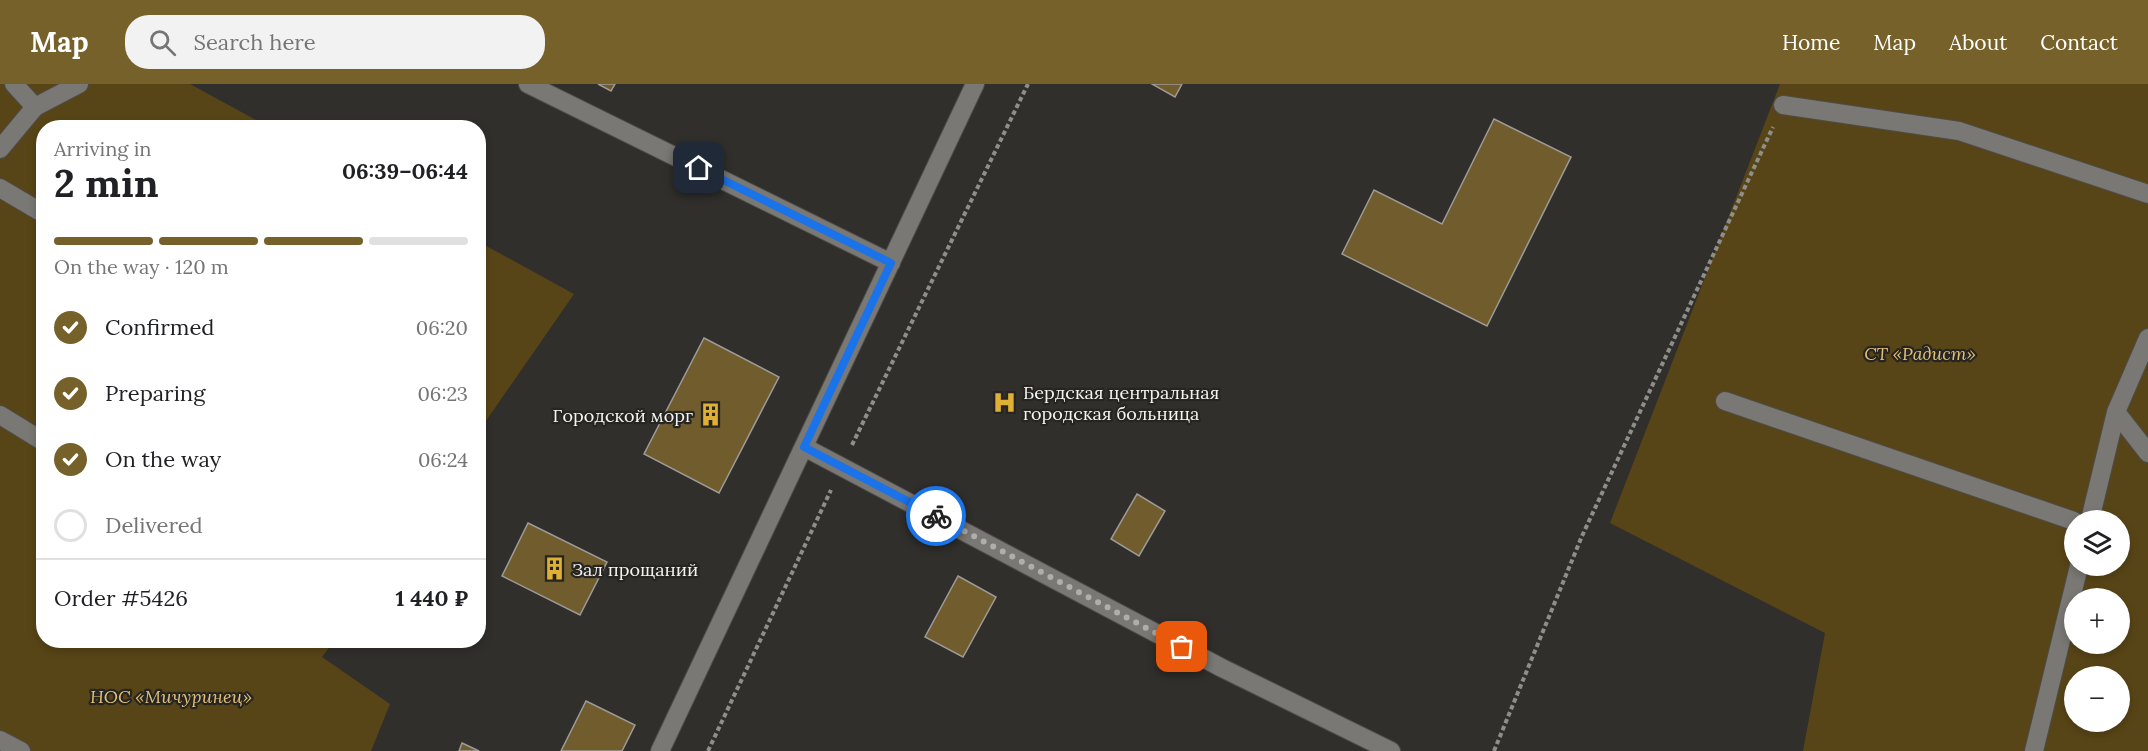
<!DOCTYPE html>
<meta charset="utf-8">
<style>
body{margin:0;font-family:Lora,serif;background:#f2f2f2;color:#202124;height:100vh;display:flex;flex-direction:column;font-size:22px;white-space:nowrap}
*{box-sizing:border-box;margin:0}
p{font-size:20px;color:#757577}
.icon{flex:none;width:33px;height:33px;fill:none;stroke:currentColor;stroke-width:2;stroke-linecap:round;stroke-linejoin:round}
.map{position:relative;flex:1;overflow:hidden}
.details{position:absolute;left:36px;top:36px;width:450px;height:528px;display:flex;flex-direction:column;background:#fff;border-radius:24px;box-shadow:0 3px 9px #0003}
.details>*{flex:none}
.controls{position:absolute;left:2064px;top:426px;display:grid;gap:12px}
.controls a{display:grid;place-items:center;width:66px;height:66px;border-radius:50%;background:#fff;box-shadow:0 3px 9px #0003;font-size:30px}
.pin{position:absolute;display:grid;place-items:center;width:51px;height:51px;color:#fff;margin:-26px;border-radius:12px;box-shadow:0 3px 9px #0006}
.courier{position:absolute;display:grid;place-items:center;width:60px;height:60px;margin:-30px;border:4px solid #1a73e8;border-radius:50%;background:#fff;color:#222;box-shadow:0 2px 8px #0007}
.headline em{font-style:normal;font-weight:700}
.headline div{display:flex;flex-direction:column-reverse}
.headline{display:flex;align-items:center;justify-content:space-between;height:102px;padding:0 18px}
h1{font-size:39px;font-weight:700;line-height:45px}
.bar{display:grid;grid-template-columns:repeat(4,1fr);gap:9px 6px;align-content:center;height:72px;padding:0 18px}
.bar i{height:8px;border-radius:4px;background:#e0e0e0}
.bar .active{background:#76612b}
.bar p{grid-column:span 4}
.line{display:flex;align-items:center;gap:15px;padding:0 18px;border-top:2px solid #e0e0e0}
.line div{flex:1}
ol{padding:0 18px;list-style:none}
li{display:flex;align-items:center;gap:18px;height:66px}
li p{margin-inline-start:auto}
li .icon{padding:6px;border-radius:50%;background:#76612b;color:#fff;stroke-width:4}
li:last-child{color:#757577}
li i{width:33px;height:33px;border:3px solid #e0e0e0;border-radius:50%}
header{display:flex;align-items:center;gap:36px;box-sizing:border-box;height:84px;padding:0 30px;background:#76612b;color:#fff}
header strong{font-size:28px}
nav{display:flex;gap:33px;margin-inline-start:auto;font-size:21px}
.search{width:420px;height:54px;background:#f2f2f2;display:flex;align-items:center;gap:15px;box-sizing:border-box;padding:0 21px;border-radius:24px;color:#757577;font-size:22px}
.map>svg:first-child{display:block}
.green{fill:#584517;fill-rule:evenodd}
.building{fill:#715c2e;stroke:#9d9b97;stroke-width:1.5}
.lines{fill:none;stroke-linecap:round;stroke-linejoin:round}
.lane-casing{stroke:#4d4c49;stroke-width:20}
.street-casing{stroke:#4d4c49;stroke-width:20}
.path{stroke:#8e8e8b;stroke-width:4;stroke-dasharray:4.5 3;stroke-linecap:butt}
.lane{stroke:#7a7874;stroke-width:18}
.street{stroke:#7a7874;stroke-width:18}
.done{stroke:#afaeac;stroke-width:6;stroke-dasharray:0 10.8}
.route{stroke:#1a73e8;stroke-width:8}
.labels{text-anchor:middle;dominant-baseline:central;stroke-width:4.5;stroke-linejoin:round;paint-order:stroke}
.park-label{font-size:18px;font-style:italic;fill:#e1c077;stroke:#272522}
.poi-label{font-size:18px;fill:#f3f3f1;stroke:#272522;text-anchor:start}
</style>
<header>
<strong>Map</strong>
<div class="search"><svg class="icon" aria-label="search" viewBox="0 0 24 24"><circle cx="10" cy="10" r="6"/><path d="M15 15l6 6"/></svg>Search here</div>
<nav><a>Home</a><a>Map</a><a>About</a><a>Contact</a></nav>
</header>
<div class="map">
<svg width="2148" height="667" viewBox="0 0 2148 667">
<rect width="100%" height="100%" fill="#302f2c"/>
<!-- green -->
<path class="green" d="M0,0h190l79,43 -225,1v512l290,1 -12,16 68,47 -19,47h-371z
M1780,0h368v667h-345l22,-118 -215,-110zM2074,436h46v46h-46zM2074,514h46v46h-46zM2074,592h46v46h-46z
M479,158l95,52 -95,137z"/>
<!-- building -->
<path class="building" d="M598,0h17l-4,7z
M1152,0h30l-7,13z
M1494,35l77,38 -84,169 -145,-72 32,-64 68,34z
M704,254l75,39 -60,116 -75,-39z
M1137,410l28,17 -26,45 -28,-17z
M528,439l79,39 -27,53 -78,-39z
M958,492l38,21 -33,60 -38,-20z
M586,617l49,24 -13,26h-61z
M462,659l17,8h-20z"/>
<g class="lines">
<defs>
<path id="lane" d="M528,0l363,179
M1783,21l176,26 189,63
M35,23l44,-23
M0,104l44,26
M2148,254l-32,74 32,41
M1725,317l349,120
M0,331l44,27
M804,363l418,221 169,83
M2090,436l26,-108
M0,656l21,11
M660,667l315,-667
M2034,667l45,-185"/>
<path id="street" d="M0,65l35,-42 -21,-23"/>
</defs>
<!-- lane casing -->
<use href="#lane" class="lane-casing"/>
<!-- street casing -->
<use href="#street" class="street-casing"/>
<!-- path -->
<path class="path" d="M852,361l176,-361
M708,667l123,-261
M1494,667l88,-215 191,-409"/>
<!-- lane -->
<use href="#lane" class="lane"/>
<!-- street -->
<use href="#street" class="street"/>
</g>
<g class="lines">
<!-- done -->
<path class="done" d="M936,432l246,131"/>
<!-- route -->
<path class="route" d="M699,84l192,95 -87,184 132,69"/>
</g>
<!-- icons -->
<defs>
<symbol id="hospital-bare" viewBox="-9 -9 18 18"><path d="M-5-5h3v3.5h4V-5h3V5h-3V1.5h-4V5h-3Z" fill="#e0b034" stroke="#272522" stroke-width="2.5" paint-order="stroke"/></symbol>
<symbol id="building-bare" viewBox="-9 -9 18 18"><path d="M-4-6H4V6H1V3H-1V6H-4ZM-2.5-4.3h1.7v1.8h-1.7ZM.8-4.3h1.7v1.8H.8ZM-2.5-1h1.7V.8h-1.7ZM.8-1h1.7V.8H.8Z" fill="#e0b034" stroke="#272522" stroke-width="2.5" paint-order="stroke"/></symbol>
</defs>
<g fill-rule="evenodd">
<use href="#hospital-bare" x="988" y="302" width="33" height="33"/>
<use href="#building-bare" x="694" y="314" width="33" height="33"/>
<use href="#building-bare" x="538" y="468" width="33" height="33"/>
</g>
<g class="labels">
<!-- park labels -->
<g class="park-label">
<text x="1920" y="269">СТ «Радист»</text>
<text x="171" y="612">НОС «Мичуринец»</text>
</g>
<!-- poi labels -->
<g class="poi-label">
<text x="1023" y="308">Бердская центральная<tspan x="1023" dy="21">городская больница</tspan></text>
<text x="693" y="331" text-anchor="end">Городской морг</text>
<text x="572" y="485">Зал прощаний</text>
</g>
</g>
</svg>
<div class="controls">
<a><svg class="icon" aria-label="layers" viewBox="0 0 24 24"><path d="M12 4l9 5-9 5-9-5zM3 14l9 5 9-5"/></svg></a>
<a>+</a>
<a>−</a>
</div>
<div class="pin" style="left:1182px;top:563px;background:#ea580c"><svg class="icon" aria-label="bag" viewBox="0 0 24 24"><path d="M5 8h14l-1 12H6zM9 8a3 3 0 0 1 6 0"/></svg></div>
<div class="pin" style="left:699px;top:84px;background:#1f2937"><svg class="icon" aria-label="home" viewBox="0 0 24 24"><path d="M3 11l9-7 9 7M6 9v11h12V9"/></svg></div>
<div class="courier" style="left:936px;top:432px"><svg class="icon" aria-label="bike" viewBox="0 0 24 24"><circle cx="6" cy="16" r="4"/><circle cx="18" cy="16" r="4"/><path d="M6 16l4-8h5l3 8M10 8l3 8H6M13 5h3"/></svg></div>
<section class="details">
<div class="headline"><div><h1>2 min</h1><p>Arriving in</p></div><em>06:39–06:44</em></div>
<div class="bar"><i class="active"></i><i class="active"></i><i class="active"></i><i></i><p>On the way · 120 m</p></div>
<ol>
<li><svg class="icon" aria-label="check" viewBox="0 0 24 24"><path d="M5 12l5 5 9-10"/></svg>Confirmed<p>06:20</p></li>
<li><svg class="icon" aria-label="check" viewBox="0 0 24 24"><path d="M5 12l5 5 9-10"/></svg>Preparing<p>06:23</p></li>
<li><svg class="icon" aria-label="check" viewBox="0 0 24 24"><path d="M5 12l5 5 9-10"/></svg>On the way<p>06:24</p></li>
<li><i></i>Delivered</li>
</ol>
<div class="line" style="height:78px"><div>Order #5426</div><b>1 440 ₽</b></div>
</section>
</div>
